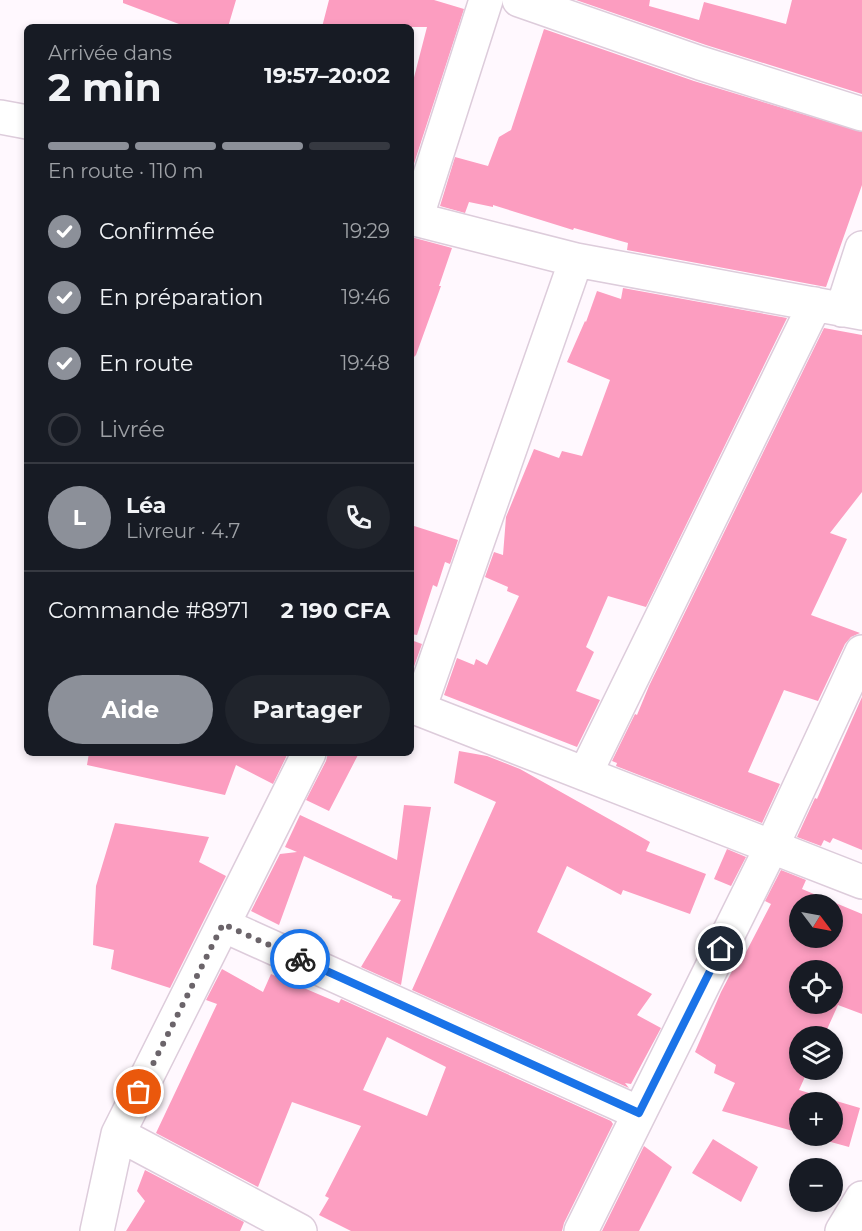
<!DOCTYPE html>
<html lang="fr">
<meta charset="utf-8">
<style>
body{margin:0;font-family:Montserrat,sans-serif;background:#20242c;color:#f1f3f6;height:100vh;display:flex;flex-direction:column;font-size:22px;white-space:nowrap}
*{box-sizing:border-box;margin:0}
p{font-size:20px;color:#9ea1a6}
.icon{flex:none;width:33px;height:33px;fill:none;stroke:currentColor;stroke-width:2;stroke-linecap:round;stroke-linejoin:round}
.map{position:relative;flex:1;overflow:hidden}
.details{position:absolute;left:24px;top:24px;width:390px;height:732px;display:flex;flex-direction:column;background:#171b24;border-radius:9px;box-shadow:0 3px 9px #0003}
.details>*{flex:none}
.needle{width:39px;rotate:122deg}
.controls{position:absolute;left:789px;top:894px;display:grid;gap:12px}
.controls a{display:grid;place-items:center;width:54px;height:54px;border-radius:50%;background:#171b24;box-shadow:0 3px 9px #0003;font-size:30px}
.pin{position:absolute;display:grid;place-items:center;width:51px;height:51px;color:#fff;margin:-26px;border:3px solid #fff;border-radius:50%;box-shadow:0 2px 6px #0007}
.courier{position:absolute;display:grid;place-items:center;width:60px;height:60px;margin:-30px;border:4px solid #1a73e8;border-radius:50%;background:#fff;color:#222;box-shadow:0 2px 8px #0007}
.summary em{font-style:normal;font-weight:700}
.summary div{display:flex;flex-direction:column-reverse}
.summary{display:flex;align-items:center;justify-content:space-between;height:102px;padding:0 24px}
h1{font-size:39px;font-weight:700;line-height:45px}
.bar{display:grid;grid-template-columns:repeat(4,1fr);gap:9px 6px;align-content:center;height:72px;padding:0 24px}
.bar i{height:8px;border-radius:4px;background:#363941}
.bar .selected{background:#8c9099}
.bar p{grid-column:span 4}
.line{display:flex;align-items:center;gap:15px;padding:0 24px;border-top:2px solid #363941}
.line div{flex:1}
.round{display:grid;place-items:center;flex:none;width:63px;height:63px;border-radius:32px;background:#20242c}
ol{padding:0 24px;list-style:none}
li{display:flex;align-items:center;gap:18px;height:66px}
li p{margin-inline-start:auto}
li .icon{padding:6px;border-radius:50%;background:#8c9099;color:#fff;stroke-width:4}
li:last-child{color:#9ea1a6}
li i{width:33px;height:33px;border:3px solid #363941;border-radius:50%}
.cta{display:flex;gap:12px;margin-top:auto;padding:12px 24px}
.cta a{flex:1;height:69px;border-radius:36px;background:#8c9099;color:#fff;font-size:24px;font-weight:700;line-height:69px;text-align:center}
.cta a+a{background:#20242c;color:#f1f3f6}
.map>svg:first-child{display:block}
.building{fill:#fc9dc0;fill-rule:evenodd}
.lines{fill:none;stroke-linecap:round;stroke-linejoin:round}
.minor-casing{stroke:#ddccdb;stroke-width:36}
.minor{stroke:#fff;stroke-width:33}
.done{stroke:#6b646a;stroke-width:6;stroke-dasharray:0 10.8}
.route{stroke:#1a73e8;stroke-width:8}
</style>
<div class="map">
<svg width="862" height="1231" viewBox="0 0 862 1231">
<rect width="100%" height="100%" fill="#fff8fe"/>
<!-- building -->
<path class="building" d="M123,0h113l-8,27h-41l-64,-24z
M329,0h105l30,9 -53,164v-84l16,-62h-105z
M576,0h74l-1,6 50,14 5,-18 82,22 6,-24h70v94l-156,-49z
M544,29l150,52 168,51v53l-36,102 -199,-37 1,-7 -54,-15 -1,2 -80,-25v2l-24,-5 -4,11 -25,-7 15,-49 33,9 11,-29 12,-7z
M411,237l41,11 -13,38h2l-25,69 -4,4z
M623,288l164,30 -141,289 -38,-11 -22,51 8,5 -18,39 24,9 -23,47 -133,-52 13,-37 17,7 2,-6 11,6 32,-69 -12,-5 1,-4 -23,-10 9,-25 9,3 3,-38 28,-68 25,9 3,-7 20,5 28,-76 -43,-18 18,-41 1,1 11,-31 24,8z
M824,328l38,7v157l-32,41 17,6 -36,76 49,18 -9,4 -6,7 -27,57 -34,-11 -36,82 32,12 -18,39 -146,-57 1,-3 -5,-2 23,-47 2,1 12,-29z
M411,525l47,15 -8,24 -5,-2 -8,25 -4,-2 -16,50 -6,-1z
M411,640l11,4 -11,31z
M862,697v153l-29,-12 -3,5 -6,-3 -3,6 -24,-9 18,-39 2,1z
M459,751l28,5 33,13 130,73 -4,9 60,23 -16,40 -67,-24 -2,5 -54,-29 -30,66 115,62 -15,21 24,13 -30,56 -6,-1 4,5 -217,-98 84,-188 -42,-19z
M89,753h199l-15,31 -37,-19 -11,30 -138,-30z
M328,753h31l-30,58 -23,-11 20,-39z
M404,805l27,2 -30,178 -40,-18 40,-67 -9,-2v-2l-88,-40 -25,69 -28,-14 29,-57 17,-2 -12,-5 15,-32 97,45z
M115,823l94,14 -10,25 27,14 -56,112 -59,-19 3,-19 -21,-5 3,-59z
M727,849l19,8 -15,29 -17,-7z
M781,870l25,10 -4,9 60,25v100l-24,-9 -14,31h-24v34h8l-9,20 61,18 -11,39 -40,-11h23v-34h-32v31l-78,-22 13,-28 -21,-10 2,-8 -21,-13 26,-60 19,-36 3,2 28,-54 -6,-3zM800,904h32v34h-32zM800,970h32v34h-32z
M222,969l41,23 8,-18 68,29 2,-4 270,122 2,3 -49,99 -2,8h-211l-32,-16 10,-17 -4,-2 36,-70 -69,-24 -34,85 -102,-54 61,-129 -11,-4zM387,1037l59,30 -19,49 -64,-26z
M713,1139l45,28 -17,35 -49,-29z
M644,1146l28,21 -33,64h-37z
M145,1170l99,52 -4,9h-114l19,-30 -8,-10z"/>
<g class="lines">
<defs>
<path id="minor" d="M519,0l181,63 162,51
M0,117l27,5
M411,218l165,42 286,53
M416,219l70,-219
M842,310l20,-62
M411,706l451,176
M419,709l157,-449
M585,774l230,-470
M223,925l416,188
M118,1134l182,97
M97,1231l21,-97 191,-381
M581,1231l191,-385 90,-194
M842,1231l20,-33"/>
</defs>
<!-- minor casing -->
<use href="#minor" class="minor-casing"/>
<!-- minor -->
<use href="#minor" class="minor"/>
</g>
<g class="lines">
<!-- done -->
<path class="done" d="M139,1092l84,-168 77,35"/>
<!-- route -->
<path class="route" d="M300,959l339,154 82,-164"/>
</g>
</svg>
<div class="controls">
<a><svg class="needle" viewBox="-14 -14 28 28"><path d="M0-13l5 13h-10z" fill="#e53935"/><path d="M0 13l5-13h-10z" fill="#9ea1a6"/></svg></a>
<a><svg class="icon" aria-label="locate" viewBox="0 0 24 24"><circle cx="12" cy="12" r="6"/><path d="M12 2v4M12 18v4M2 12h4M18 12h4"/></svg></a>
<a><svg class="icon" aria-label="layers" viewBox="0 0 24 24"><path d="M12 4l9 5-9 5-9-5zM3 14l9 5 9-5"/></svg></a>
<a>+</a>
<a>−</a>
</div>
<div class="pin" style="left:139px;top:1092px;background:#ea580c"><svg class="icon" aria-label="bag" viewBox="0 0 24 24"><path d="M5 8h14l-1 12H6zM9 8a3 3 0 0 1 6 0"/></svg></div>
<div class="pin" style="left:721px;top:949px;background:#1f2937"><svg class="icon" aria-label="home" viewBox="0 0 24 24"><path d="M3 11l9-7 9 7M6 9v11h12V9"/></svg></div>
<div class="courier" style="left:300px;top:959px"><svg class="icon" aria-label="bike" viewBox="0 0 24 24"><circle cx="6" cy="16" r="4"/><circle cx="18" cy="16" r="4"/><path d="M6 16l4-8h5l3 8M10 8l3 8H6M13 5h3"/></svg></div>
<section class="details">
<div class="summary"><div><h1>2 min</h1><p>Arrivée dans</p></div><em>19:57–20:02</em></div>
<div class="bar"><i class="selected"></i><i class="selected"></i><i class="selected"></i><i></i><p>En route · 110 m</p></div>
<ol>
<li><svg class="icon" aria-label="check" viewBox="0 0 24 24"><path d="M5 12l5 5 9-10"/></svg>Confirmée<p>19:29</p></li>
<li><svg class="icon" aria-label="check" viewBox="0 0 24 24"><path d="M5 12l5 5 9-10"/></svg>En préparation<p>19:46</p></li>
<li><svg class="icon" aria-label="check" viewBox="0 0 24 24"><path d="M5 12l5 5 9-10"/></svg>En route<p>19:48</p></li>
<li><i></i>Livrée</li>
</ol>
<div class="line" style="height:108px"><b class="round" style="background:#8c9099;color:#fff">L</b><div><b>Léa</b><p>Livreur · 4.7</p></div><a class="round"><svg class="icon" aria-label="phone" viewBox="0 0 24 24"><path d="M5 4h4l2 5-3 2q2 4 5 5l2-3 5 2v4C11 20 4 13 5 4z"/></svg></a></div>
<div class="line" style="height:78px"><div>Commande #8971</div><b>2 190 CFA</b></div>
<div class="cta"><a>Aide</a><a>Partager</a></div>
</section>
</div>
